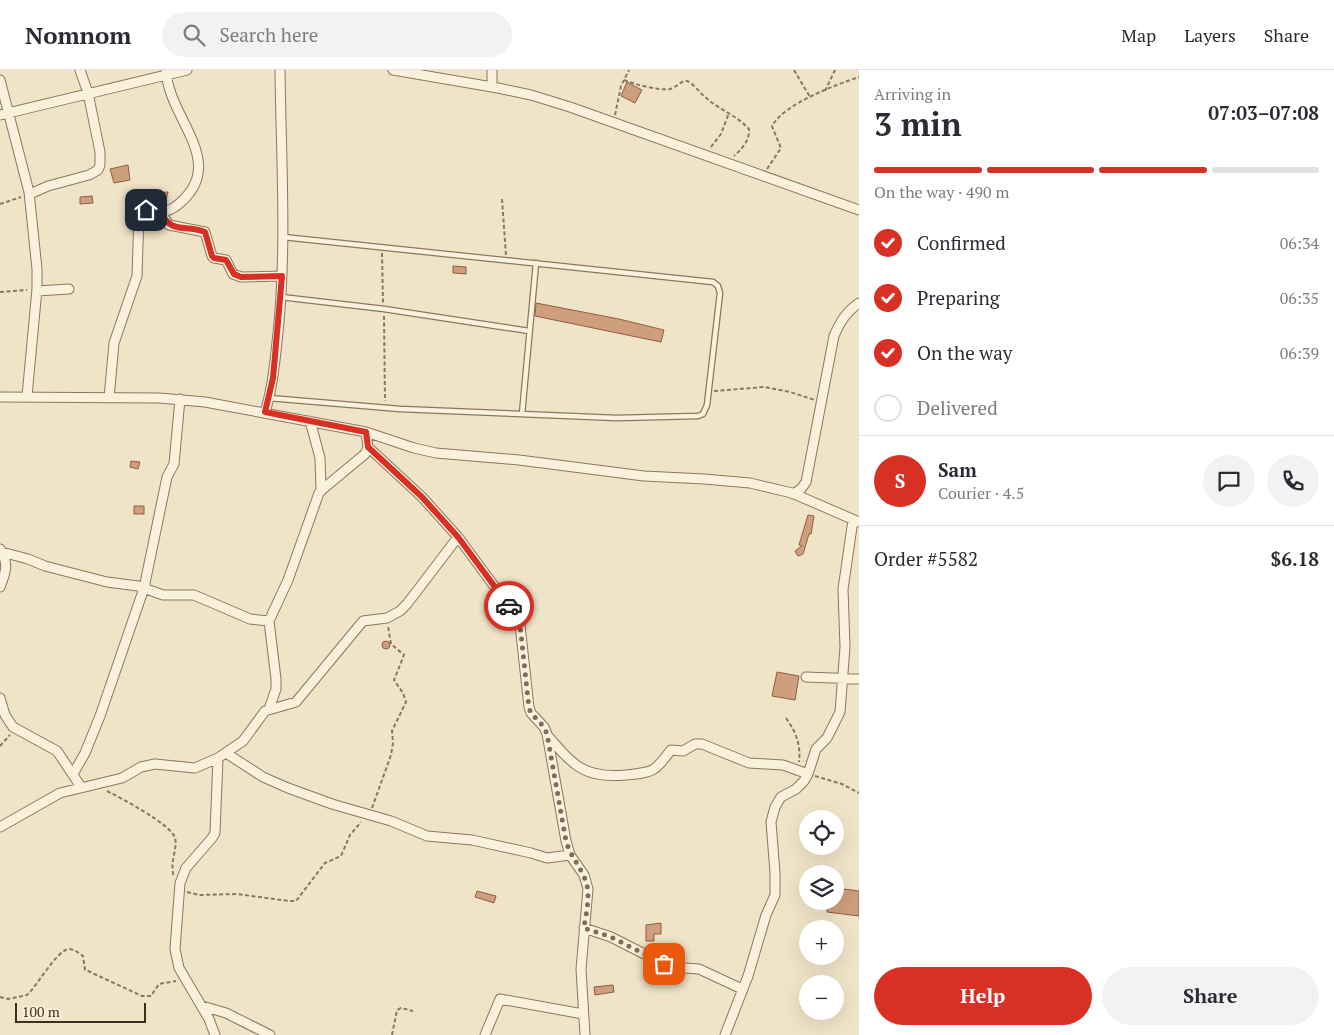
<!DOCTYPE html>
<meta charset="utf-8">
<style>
body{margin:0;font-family:"PT Serif",serif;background:#f2f2f3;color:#2b2b33;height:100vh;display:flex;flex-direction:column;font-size:19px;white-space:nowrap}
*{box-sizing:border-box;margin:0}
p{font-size:16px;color:#7c7c81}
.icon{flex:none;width:28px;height:28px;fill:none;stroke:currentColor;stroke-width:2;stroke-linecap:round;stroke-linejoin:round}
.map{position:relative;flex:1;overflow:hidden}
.details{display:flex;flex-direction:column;background:#fff;width:475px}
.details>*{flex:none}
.fabs{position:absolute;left:799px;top:740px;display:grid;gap:10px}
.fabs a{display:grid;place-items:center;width:45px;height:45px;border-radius:50%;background:#fff;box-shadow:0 5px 20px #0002;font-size:25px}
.scale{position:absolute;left:15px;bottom:12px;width:131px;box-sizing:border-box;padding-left:5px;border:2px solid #3d2e20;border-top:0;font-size:14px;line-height:18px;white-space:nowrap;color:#3d2e20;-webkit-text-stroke:4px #f7eed8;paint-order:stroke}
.pin{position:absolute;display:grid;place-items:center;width:42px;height:42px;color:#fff;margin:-21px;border-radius:10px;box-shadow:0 2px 8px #0006}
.courier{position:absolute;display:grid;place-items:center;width:50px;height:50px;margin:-25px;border:4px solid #d93025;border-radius:50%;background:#fff;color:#222;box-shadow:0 1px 6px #0007}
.head em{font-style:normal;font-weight:600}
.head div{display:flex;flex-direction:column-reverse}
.head{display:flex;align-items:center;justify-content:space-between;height:85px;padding:0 15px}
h1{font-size:32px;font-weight:600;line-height:38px}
.bar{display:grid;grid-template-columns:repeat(4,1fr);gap:8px 5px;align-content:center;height:60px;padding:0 15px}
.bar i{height:6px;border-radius:4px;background:#e1e1e2}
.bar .on{background:#d93025}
.bar p{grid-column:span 4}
.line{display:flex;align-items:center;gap:12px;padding:0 15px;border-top:1px solid #e1e1e2}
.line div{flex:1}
.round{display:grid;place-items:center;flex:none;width:52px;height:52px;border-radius:26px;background:#f2f2f3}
ol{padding:0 15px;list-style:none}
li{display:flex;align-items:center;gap:15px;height:55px}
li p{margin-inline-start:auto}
li .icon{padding:5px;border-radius:50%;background:#d93025;color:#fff;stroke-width:4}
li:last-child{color:#7c7c81}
li i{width:28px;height:28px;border:2px solid #e1e1e2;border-radius:50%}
.button{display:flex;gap:10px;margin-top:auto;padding:10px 15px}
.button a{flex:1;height:58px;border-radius:30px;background:#d93025;color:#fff;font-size:20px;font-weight:600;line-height:58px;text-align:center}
.button a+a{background:#f2f2f3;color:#2b2b33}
header{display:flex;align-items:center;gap:30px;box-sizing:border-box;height:70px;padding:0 25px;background:#fff;border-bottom:1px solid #e1e1e2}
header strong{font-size:24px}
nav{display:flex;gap:28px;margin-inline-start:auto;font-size:18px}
.search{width:350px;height:45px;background:#f2f2f3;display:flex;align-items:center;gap:12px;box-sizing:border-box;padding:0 18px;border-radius:28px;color:#7c7c81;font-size:19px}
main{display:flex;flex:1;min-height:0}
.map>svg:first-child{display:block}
.building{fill:#cf9f7d;stroke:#8d5f41}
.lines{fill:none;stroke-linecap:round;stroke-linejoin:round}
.service-casing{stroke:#8d765c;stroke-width:7}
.minor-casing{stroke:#8d765c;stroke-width:11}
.path{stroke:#8d765c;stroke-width:2;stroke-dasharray:4 2.5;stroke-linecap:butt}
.service{stroke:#faf1dc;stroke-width:4.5}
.minor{stroke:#faf1dc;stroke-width:9}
.done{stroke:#7c6e5b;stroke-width:5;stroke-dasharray:0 9}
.route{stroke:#d93025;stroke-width:6}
</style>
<header>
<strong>Nomnom</strong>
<div class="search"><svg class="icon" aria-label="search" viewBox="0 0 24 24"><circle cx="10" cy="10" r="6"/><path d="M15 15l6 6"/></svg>Search here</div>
<nav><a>Map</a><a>Layers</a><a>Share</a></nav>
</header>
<main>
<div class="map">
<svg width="859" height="965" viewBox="0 0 859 965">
<rect width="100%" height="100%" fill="#f0e4c8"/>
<!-- building -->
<path class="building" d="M627,12l15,8 -7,13 -14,-7z
M128,95l2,15 -16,3 -4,-14z
M168,122l-3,12h-13l1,-11z
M92,126l1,7 -13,1v-7z
M453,196l13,1v7l-13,-1z
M536,233l83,16 45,11 -3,12 -126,-26z
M131,391l9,1 -2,7 -8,-2z
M134,436h10v8h-10z
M808,445l6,1 -3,18h-2l-6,20 -4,2 -2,-1 -2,-4 7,-5 -3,-1z
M516,527l7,2 -4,11 -5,-8z
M382 575a4 4 0 1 1 8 0a4 4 0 1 1-8 0Z
M777,602l22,4 -4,24 -23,-4z
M836,818l23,3v25l-32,-4 1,-6h2v-3h5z
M477,821l19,5 -2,7 -19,-6z
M661,853v11h-7v7h-8v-16z
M613,915l1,7 -19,3 -1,-8z"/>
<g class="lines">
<defs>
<path id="service" d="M281,227l103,12 145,22
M269,328l131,11 217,9 81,-2 5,-2 4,-9 13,-112 -2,-7 -5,-4 -430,-45
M522,344l14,-151"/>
<path id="minor" d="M393,0l105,18 33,7 39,12 289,103
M0,10l29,112 8,77v20l-10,107
M492,17v-17
M0,45l187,-45
M30,124l18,-8 41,-11 9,-5 2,-5v-13l-12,-59 -8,-23
M160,142l9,13 36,7 7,24 2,2 12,2 7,14 8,3 41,-1
M37,221l32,-2
M0,327l159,1 46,4 161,30 48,16 22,5 83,7 125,16 60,3 46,4 42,10 67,29
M109,328l5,-55 23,-67 2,-62c11,-8 23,2 36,-7 57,-43 -7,-87 -9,-137
M265,342c8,-25 10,-52 13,-79 9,-87 3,-175 2,-263
M309,351l3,7 8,30 1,32
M368,377l54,50 36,40 59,80 3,8 9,82 2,6 13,14 3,7 19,107 4,14 14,20 4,14 -7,80 4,66
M793,424l8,-5 5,-7 28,-146c6,-14 12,-24 25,-33
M2,482l26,7 17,7 62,16 31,4 25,9h31l56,24 19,2
M0,517c6,-15 9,-24 0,-38
M806,607l53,2
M0,628l5,17 8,12 44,24 24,36
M269,639l7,-20v-10l-7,-58 19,-41 31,-87 5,-5 41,-34 3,-7 -2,-15
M547,665c26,30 37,44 79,40 29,-3 28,-3 45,-25l12,1 12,-7h7l47,19 34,2 25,9
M226,683l37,24 25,11 44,16 59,17 36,15 45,4 59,13 16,5 23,-3
M73,704l12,-21 15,-37 44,-128 23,-111 7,-13 6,-65
M0,757l60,-34 62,-15 19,-11 14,-3 40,4 23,-10 25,-17 22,-30 31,-9 67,-81 24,-3 13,-7 7,-7 51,-67
M584,858l27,9 53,27 6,3 29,2 43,20
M202,936l24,7 44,22
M215,965l-6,-16 -30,-51 -4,-19 5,-66 6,-15 26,-30 3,-5 3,-75
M485,965l15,-36 83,15
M725,965l23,-59 18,-61 9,-20v-22l-4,-51 4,-15 6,-10 15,-8 8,-8 4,-7 8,-25 11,-11 13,-26 5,-65 -2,-58 10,-69"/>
</defs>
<!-- service casing -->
<use href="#service" class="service-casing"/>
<!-- minor casing -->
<use href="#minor" class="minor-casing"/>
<!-- path -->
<path class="path" d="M794,0l16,27
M624,10c9,4 36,11 46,9 6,-1 11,-9 17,-8 6,2 13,12 18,16 13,12 31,18 44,32 1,11 -7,20 -15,27
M825,21l10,-21
M615,45l6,-29 8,-16
M711,77l10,-13 8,-21
M767,99l14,-21 -8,-19 -1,-3c12,-22 63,-41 87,-49
M502,129l4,56
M0,134l21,-7
M382,183l1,50
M0,222l27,-2
M384,246l1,85
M714,321l50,-4 26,5 25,8
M786,648c10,14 15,27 13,44
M0,676l10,-11
M815,706l27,8 17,9
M107,721c14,7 65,34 68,47 3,11 -6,24 -1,39
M372,738l19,-53 2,-12 -1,-12 14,-29 -3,-9 -9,-13 10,-25 -13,-11 -3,-18
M187,822l12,3 38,-1 52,7h7l29,-38 16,-7 9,-21 11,-13
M0,927l8,2 19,-4c10,-9 30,-45 42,-46 5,0 10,4 14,7l2,14 3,1 54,25h9l8,-12 17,-3
M392,965l5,-25 4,-2 12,3"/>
<!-- service -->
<use href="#service" class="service"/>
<!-- minor -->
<use href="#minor" class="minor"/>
</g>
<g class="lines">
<!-- done -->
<path class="done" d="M509,536l11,19 9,83 2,5 13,14 3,7 19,107c5,16 12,22 18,36 8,15 2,35 0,51l27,9 53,27"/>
<!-- route -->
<path class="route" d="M146,140l14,2c13,23 24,12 45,20l7,24 2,2 12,2 8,14 7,3 41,-1 -9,102 -8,34 101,20 2,15 54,50 36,40 51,69"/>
</g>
</svg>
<div class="fabs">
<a><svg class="icon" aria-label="locate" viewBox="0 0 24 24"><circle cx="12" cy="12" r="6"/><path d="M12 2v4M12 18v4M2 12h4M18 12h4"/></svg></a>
<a><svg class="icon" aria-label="layers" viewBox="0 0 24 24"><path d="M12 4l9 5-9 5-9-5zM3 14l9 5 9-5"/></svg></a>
<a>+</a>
<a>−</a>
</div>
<div class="scale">100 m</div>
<div class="pin" style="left:664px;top:894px;background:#ea580c"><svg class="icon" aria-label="bag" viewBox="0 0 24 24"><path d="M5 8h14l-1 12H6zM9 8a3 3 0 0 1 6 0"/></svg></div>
<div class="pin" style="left:146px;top:140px;background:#1f2937"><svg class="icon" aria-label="home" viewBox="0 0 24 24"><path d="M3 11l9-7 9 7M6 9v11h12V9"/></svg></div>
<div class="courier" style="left:509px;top:536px"><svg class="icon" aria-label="car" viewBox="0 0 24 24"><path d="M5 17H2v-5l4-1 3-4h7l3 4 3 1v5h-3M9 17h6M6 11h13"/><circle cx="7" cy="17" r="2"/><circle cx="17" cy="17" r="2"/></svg></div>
</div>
<section class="details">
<div class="head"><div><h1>3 min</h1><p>Arriving in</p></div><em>07:03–07:08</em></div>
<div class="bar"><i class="on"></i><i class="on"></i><i class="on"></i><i></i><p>On the way · 490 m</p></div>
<ol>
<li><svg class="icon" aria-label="check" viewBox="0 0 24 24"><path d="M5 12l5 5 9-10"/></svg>Confirmed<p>06:34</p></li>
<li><svg class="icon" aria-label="check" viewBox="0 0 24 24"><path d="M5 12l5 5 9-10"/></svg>Preparing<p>06:35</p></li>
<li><svg class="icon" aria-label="check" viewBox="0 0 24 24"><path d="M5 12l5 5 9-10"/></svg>On the way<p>06:39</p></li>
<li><i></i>Delivered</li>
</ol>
<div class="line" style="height:90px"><b class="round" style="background:#d93025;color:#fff">S</b><div><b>Sam</b><p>Courier · 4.5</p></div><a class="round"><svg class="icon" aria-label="chat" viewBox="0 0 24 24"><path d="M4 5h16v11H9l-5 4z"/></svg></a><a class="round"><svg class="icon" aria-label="phone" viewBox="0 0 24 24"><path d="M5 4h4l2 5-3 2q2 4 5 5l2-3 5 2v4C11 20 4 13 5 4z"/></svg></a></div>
<div class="line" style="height:65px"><div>Order #5582</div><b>$6.18</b></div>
<div class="button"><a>Help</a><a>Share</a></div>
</section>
</main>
